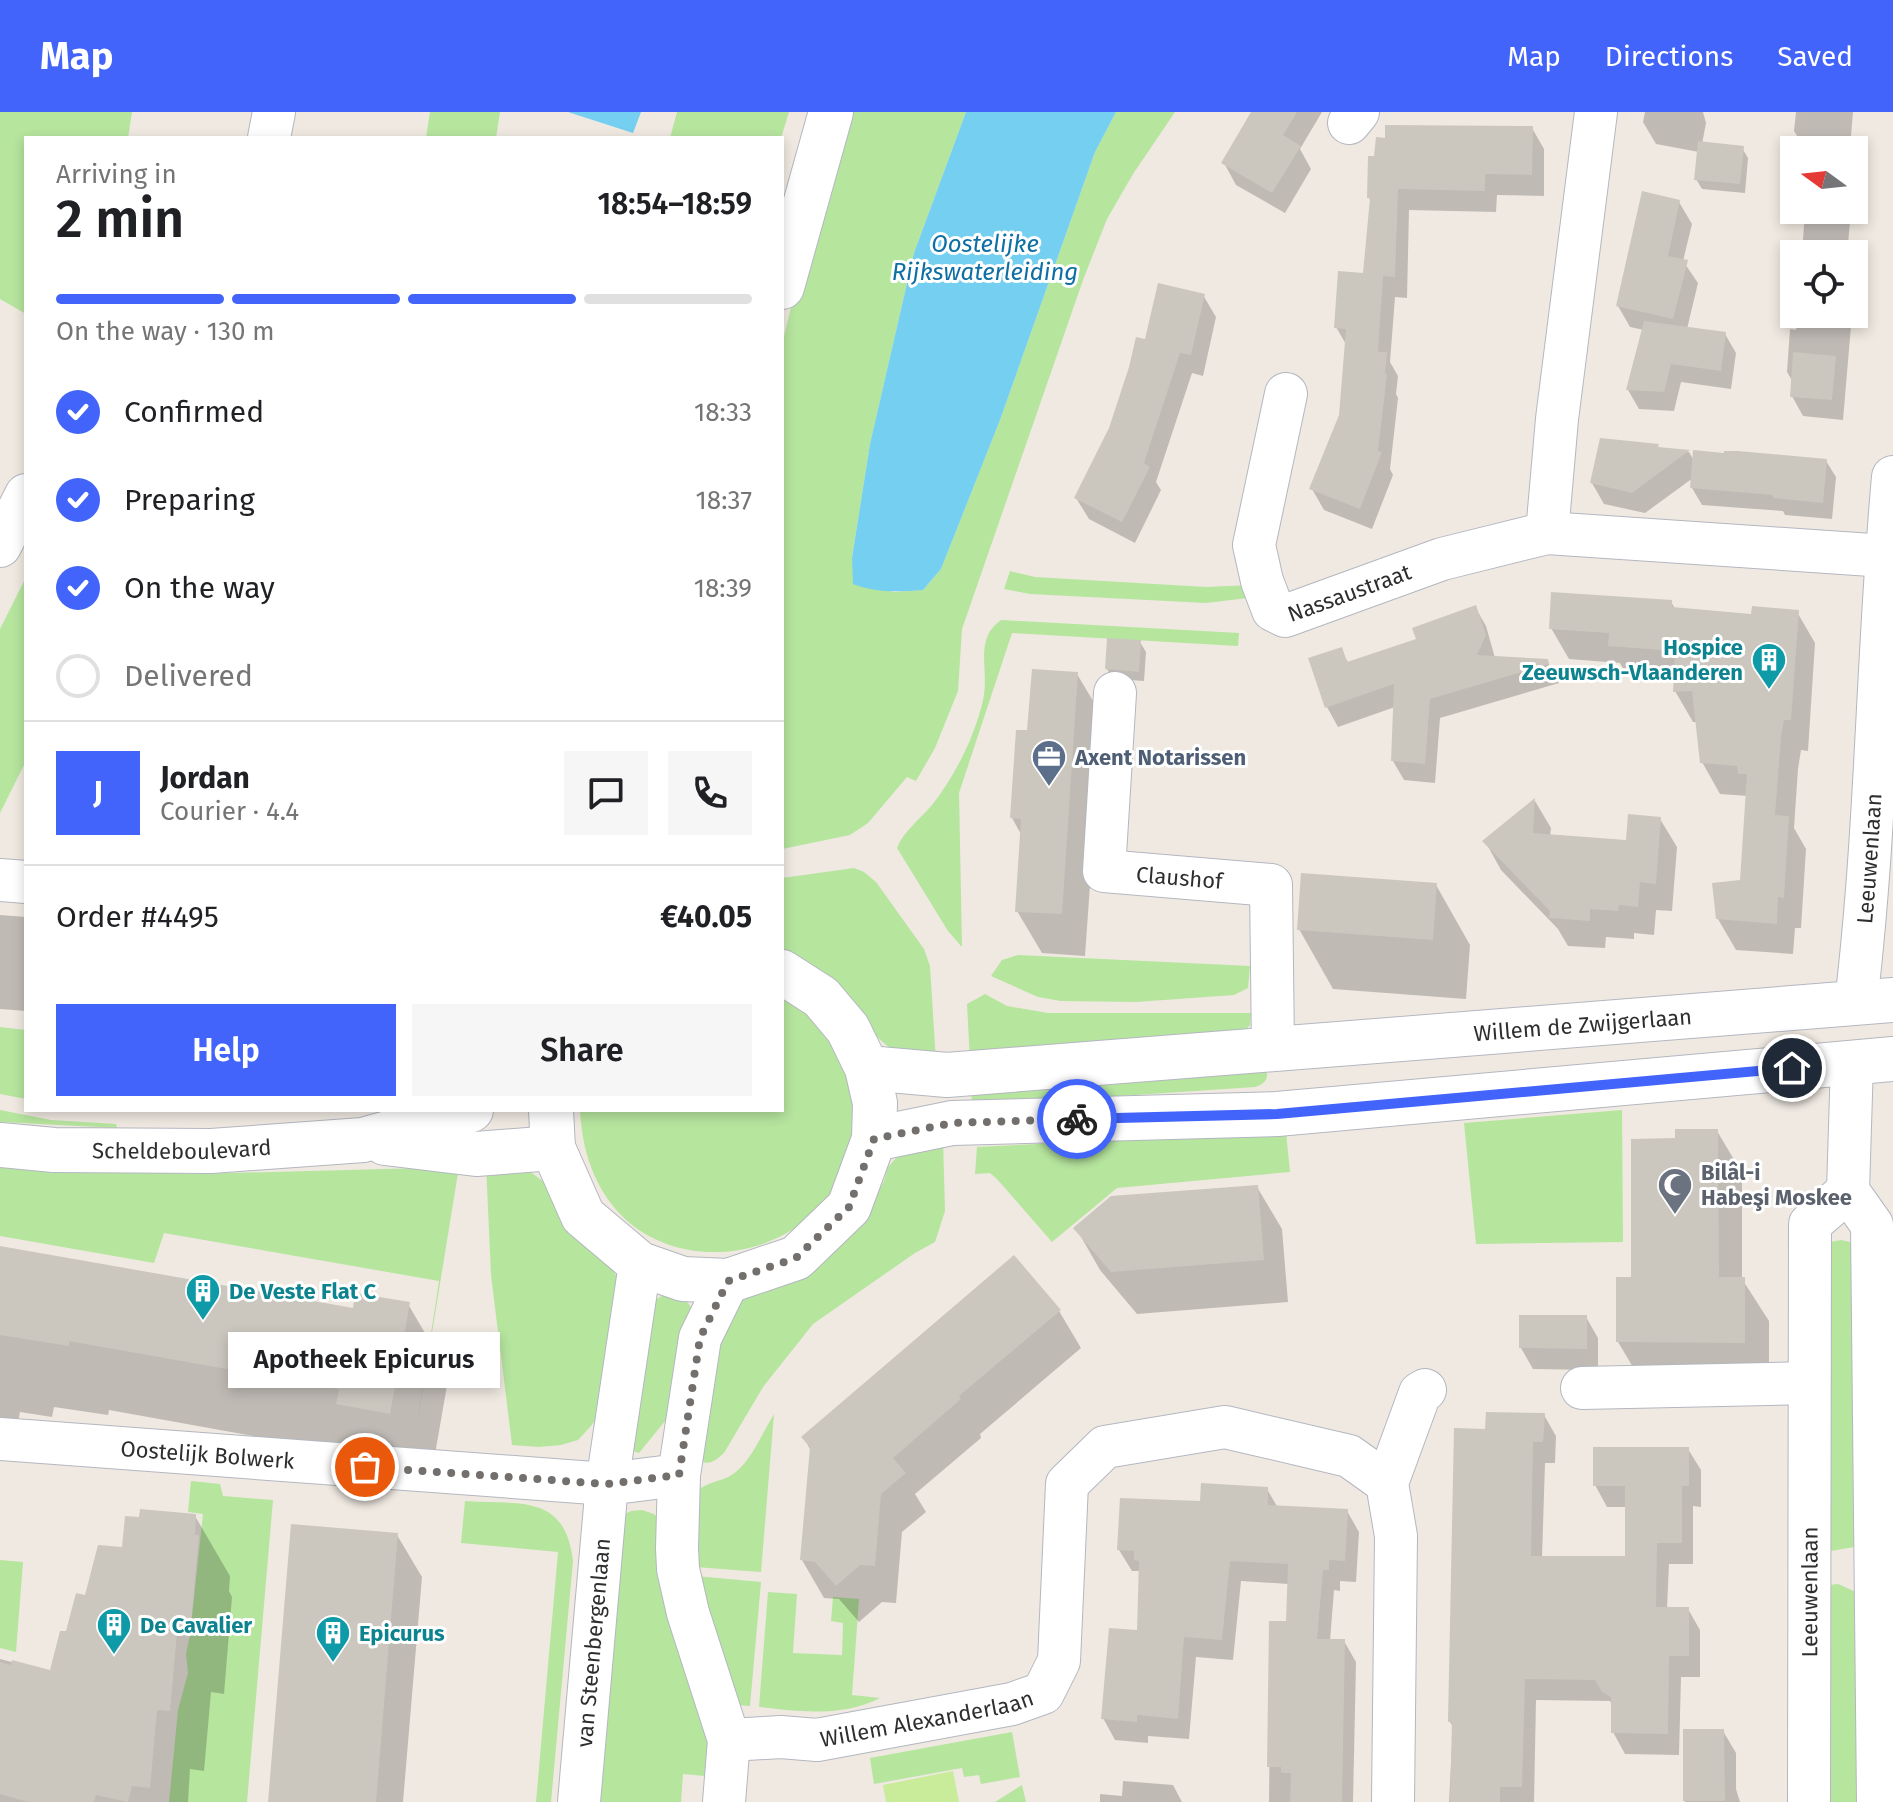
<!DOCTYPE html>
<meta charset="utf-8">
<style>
body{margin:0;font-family:"Fira Sans",sans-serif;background:#f6f6f6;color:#202124;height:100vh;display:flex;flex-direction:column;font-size:30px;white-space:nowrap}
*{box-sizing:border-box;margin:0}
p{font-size:26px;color:#757577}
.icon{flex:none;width:44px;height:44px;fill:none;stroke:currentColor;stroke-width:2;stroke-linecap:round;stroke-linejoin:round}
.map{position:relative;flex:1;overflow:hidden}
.panel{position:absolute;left:24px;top:24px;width:760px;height:976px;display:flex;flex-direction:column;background:#fff;border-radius:0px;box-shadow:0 4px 12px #0003}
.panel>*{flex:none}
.needle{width:52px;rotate:285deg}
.buttons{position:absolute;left:1780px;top:24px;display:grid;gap:16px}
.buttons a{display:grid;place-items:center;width:88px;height:88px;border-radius:0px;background:#fff;box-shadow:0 4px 12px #0003;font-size:40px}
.pin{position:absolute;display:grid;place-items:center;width:68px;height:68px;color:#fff;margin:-34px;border:4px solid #fff;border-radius:50%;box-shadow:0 2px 8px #0007}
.courier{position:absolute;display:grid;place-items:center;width:80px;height:80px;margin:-40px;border:6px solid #4264fb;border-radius:50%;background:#fff;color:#222;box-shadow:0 2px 10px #0007}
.bubble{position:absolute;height:56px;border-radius:0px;background:#fff;box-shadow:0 4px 12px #0003;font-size:26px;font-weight:600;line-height:56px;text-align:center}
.head em{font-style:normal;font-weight:600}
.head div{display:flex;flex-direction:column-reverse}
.head{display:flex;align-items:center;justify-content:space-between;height:136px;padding:0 32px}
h1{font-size:52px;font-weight:600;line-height:60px}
.bar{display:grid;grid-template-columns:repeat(4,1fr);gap:12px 8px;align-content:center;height:96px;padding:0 32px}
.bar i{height:10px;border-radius:6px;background:#e0e0e0}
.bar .active{background:#4264fb}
.bar p{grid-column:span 4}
.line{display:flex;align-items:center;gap:20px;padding:0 32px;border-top:2px solid #e0e0e0}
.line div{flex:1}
.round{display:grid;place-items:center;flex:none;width:84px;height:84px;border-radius:0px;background:#f6f6f6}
ol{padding:0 32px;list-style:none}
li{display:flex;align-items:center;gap:24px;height:88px}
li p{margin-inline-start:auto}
li .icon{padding:8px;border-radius:50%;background:#4264fb;color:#fff;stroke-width:4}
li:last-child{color:#757577}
li i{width:44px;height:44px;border:4px solid #e0e0e0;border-radius:50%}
.cta{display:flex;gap:16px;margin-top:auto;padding:16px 32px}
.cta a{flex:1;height:92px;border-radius:0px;background:#4264fb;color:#fff;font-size:32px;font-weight:600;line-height:92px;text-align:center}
.cta a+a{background:#f6f6f6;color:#202124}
header{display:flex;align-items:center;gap:48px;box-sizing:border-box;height:112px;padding:0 40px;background:#4264fb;color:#fff}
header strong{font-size:38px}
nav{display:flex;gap:44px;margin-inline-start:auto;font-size:28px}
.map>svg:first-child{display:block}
.green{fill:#b6e59e}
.pitch{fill:#c9ec9a}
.water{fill:#75cff0}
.shadow{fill:#0003}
.building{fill:#cbc7bf}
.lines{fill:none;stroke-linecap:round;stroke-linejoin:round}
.minor-casing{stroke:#b4b7c1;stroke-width:44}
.secondary-casing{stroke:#b4b7c1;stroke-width:46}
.minor{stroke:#fff;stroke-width:42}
.secondary{stroke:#fff;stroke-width:44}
.done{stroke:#726f6d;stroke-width:8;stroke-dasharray:0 14.4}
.route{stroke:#4264fb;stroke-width:10}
.labels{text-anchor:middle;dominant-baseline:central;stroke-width:6;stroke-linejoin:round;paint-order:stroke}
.street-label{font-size:22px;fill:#2e2e2e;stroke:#fff}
.culture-label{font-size:22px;font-weight:bold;fill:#0d838f;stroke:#fff;text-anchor:start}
.service-label{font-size:22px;font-weight:bold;fill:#4e5e75;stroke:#fff;text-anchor:start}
.worship-label{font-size:22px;font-weight:bold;fill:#5b616d;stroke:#fff;text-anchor:start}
.water-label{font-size:24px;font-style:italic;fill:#0d6fa3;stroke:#fff}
</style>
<header>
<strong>Map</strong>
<nav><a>Map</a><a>Directions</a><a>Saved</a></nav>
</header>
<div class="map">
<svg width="1893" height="1690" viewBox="0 0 1893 1690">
<rect width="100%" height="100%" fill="#efe9e1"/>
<!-- green -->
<path class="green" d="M0,0h132l-4,26h-102v176l-26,-15z
M430,0h70l-4,26h-70z
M677,0h112l-8,26h-111z
M848,0h118l-52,141 -44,191 -18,114 2,26 40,8 29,-2 18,-21 59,-149 95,-268 21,-40h59l-42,62 -26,45 -24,61 -121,349 -4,62 -23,57 -19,33 -9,-4 -39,46 -18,12 -68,14v-504l18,-76z
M1010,459l25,6 171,10 46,-2 4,12 -50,6 -176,-9 -26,-5z
M26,465v184l-26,52v-184z
M1001,508l238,13 -1,13 -226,-13 -53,160 3,154 -14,-16 -51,-83c6,-16 24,-30 35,-43 23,-29 43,-69 51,-105 7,-30 -10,-60 18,-80z
M854,756l10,4 12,10 48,67 6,17 6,96 -42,-10 -112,-100v-74z
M1018,843l232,11 -2,22 -14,7 -98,7 -75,-1 -23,-4 -47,-21 11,-16z
M985,882l22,12 41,7h203l-1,12 -10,12 -270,24 -3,-57z
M782,885c33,16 57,49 66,84 48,192 -257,250 -268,29h202z
M0,915l26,3v69l-26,-5z
M1266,955c3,11 0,17 -11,20l-283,19 -1,-21z
M0,998l51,10 65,4 1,4 -117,-6z
M1622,998l1,132 -147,2 -12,-121z
M1286,1020l4,40 -173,16 -65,54 -55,-63 -7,-6 -15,1 2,-27z
M943,1026l2,73 -10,31 -20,11 -102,71 -50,63 -39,66c-9,8 -15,13 -26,7l19,-130 18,-26 126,-83 23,-40 4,-14 10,-11z
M486,1052l25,1 21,8 17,13 53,67 15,24 5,27 -22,109 -9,13 -13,14 -17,5 -22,2 -27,-2 -21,-170z
M0,1055l193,7 266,-7 -42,258 22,-144 -275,-48 -10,30 -154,-27z
M1841,1128l9,2 5,7 2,290 -3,8 -23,4 -5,-3 4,-306z
M667,1180c14,4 20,7 27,20l-20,98 -35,43 -15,-5 29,-146z
M774,1302l-13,158 -66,-5 1,-75c10,-10 23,-10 34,-16 20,-11 32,-43 44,-62z
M191,1369l29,3 3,12 50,4 -26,302h-78l9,-92 10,-37 -2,-19 4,-19 13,-121 -15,-2z
M465,1389c55,4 100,-8 108,60l-22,241h-15l22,-250 -97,-9z
M642,1398l12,4 9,9 53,254 -33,-3 -2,28h-93l33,-286 10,-5z
M0,1448l23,2 -7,90 -16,-4z
M696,1464l65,6 -11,124 -13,-1z
M1838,1472l18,8 3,210h-40l11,-217z
M768,1480l29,2 -4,59 49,2 1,-32 -12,-2 2,-24 26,2 -7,96 28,3c-37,19 -81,14 -121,9z
M1012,1620l8,45 -39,7 -2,-9 -15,2 -2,-9 -88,16 -4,-26z
M1022,1673l4,17h-31z"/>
<!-- pitch -->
<path class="pitch" d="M953,1659l6,31h-73l-3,-17z"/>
<!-- water -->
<path class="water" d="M568,0h73l-8,21z
M966,0h150l-21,40 -95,268 -59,149 -18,21c-24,2 -47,3 -70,-6l-1,-26 18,-114 44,-191z"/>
<!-- shadow -->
<path class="shadow" d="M1253,0h69l-22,37 11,20 -26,44 -49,-28 -12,-22z
M1645,0h58l3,11 -4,21 40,4 6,10 -3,35 -43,-4 -6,-10 3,-27 -43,-8 -13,-22z
M1796,0h57l-2,24h5l12,20 -4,40 -10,-1v-45h-48l-12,-19z
M1532,16l12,21v47l-47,-1 -1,17 -87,-2 -2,88 -12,-1 -5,65 8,14 -2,18 2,4 -8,71 3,6 -21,54 -48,-19 -12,-21 29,-73 6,-70 -11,-19 29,-52 7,-73 -3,-4z
M1679,90l13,22 -9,37 15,22 -11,46 38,5 11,19 -5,36 -50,-7 -7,29 -35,-2 -11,-19 16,-60 -14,-3 -12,-21z
M1805,98h46l-3,34 6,10h-52z
M1854,143l3,5 -3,36z
M1203,183l13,22 -13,59 -11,-3 -36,109 5,8 -26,53 -46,-24 -13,-21 35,-69 36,-88z
M1797,202h55l-9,106 -40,-4 -11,-20 1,-14 -6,-10 3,-43 6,1z
M1657,334l3,3 29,3 5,9h132l10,16 -4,42 -47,-4 -2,-4 -81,-6 -10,-17 1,-10 -48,35 -41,-9 -12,-21z
M1671,490l5,8 77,6 44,-4 18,31 -7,108 -7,-1 -3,19 -4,59 12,21 -5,79h-6l-2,26 -57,-4 -18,-31 24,-37 6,-86 -28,-2 -18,-32 -5,-40h-4l-18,-31v-11l-47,-3 -8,-14 -51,-4 -18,-31z
M1475,495l11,19 9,32 52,3 12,22 -119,35 -5,65 -31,-3 -11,-19 2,-54 -57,20 -11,-20 -17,-47 31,-10 8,14 69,-24z
M1140,530l6,10 -2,29 -31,-2 -6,-10z
M1077,562l25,42 -17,240 -43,-3 -25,-42 5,-75 -10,-18 17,-86z
M1535,689l16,27 -1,8 78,6 32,-23 17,28 -5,64 -16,-1 -2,25 -20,-2v6l-28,-2 -1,11 -37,-2 -10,-17 -57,-59 -16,-29z
M1436,773l34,60 -4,54 -133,-10 -34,-60z
M0,803l26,2v94l-26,-2z
M1717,1019l25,42v106l27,42v63h-126l-25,-42 15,-63 44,-139z
M1257,1075l25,42 6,73 -151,12 -37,-44 -24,-42z
M0,1136l354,62 54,-6 41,70 -19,109 -61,-26 -260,-47 -1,5 -54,-8 -2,10 -32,-5 -5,28 -15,-2z
M1059,1199l22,37 -101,86 1,4 -66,56 11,18 -24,20 -6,71 -14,-1 -23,20 -20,-23 -15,-1 -22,-38 9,-109 -7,-13z
M1586,1205l12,21v32l-65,-1 -12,-21z
M1544,1303l12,21 -1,27h-10l-3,95h85v-51h-20l-12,-22 93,-36 13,21v37l-8,-1v58h-24l-2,45h21l12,21v47h-19l-2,78 -54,-1 -12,-22v-25l-3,-6 -74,-1 -2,102h-85l4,-75 -3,-5 37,-291z
M1267,1377l11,19 69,3 12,21 -3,50 -16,-1v10l-6,-1 -4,51h14l12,21 -3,140h-84l2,-179h17l1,-39 -48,-3 -8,79 -37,-3 -7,82 -41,-3v7l-33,-3 -12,-22 36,-86 2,-61h-9l-13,-21 83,-47z
M195,1404l35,60 -1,15 3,6 -8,97 -13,-2 -7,79 -14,-2 -2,33h-188v-143l51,13 16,-39 19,-35 38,-49z
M397,1423l25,42 -19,225h-133z
M1685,1619h38l13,22v36l4,13h-55z
M1123,1669l50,4 9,17h-82v-8l22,2z"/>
<!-- building -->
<path class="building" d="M1251,0h46l-14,23 18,11 -29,47 -51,-30z
M1385,13l148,1 -1,49 -47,-1v17l-87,-2 -3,88 -12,-1 -5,76h9l-2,22h2l-9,77 4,1 -22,57 -51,-20 30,-74 7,-86 -12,-1 4,-57 25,2 7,-75h-3l1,-42h6l2,-19 9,1z
M1698,29l46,5 -4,38 -46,-4z
M1642,79l38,9 -12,56 20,4 -15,59 -57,-13z
M1158,171l47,11 -14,61 -11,-2 -36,110 6,4 -28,55 -48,-24 35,-70 20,-61 7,-30 9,2z
M1644,209l82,11 -5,39 -50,-7 -7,28 -38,-2z
M1793,240l43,4 -4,44 -42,-3z
M1600,326l59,6 -1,3 32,3 -58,43 -42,-10z
M1693,338l31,3v-2h14l89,8 -4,44 -50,-5v-3l-83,-7z
M1551,480l121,8v7l79,7 1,-8 47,4 -8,110h-7l-3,17 -6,78 14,1 -5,82 -6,-1 -1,27 -61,-5 -4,-36 28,-3 7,-106h-9l-1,-8 -37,-3 -8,-72 -19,1 2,-41 -67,-5 1,-13 -60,-4z
M1476,493l10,30 -9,20 71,4 1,5 -119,35 -5,65 -34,-3 3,-77 -69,24 -17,-50 34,-11 5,15 69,-23 -4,-11z
M1107,526l34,2 -2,32 -34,-3z
M1032,557l46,3 -16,242 -47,-2 6,-93 -11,-1 6,-88h11z
M1535,686l-2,35 93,7 2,-26 33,3 -5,67 -16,-2 -2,25 -19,-2 -1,6 -28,-2v12l-41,-3 1,-7 -68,-70z
M1301,761l136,10 -4,57 -136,-10z
M1675,1017h43l1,148h26v66l-129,-1v-65h15v-138l44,-1z
M1258,1073l6,75 -153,12 -38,-44 38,-32z
M0,1134l353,62 2,-15 55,9 -20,112 -54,-10 3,-15 -270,-48v5l-69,-11z
M1014,1143l47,55 -102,86 2,3 -68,59 13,15 -25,21 -6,72 -15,-1 -24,21 -21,-24 -15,-2 10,-113 -9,-10z
M1519,1203h68v34l-68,-1z
M1486,1300l59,1 -2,29h-10l-2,114h94v-70h-32v-39h96v39h-7v57h-25l-1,64h33v49h-20l-1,78 -57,-1v-36l-9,-5 -7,-12 -70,-1 -3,108h-22v15h-50l2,-80h-4l6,-294 31,1z
M1201,1371l67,4v18l80,4 -3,52 -16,-1v10h-6l-6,69h28l-3,163h-52l1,-29h-10v-6h-14l2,-146h17l2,-57 -58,-3 -8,79 -38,-3 -6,82 -41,-4v7l-36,-3 8,-91 28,2 2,-69 -5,-1v-9l-17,-1 3,-52 80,3z
M140,1397l56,5 -1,21h4l-9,99 -13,-1 -7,78 -13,-1 -7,78 -18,-2 -4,16 -32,-7 -2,7h-66l-28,-8v-132l11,3 1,-5 38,10 10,-39h6l10,-38 9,2 13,-50 24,2 3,-31 14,1z
M291,1412l107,9 -22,269h-108z
M1683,1617h41l1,72h-42z"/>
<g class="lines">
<defs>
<g id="minor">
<path d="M1349,11l9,-11"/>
<path d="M269,26l5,-26"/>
<path id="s1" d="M1286,282l-32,151 8,36 11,29 12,6 157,-57 105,-26 10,-114 39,-307"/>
<path d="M1547,421l339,23"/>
<path d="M0,434l26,-51"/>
<path id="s2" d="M1115,581l-11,178 167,14 2,164"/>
<path d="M0,768l26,2"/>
<path id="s3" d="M1856,890c21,-174 21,-350 37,-525"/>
<path d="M1852,950l-4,129 24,34 6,577"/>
<path d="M1582,1276l227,-5"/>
<path id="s4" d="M0,1327l607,45 72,-9"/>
<path id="s5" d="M729,1628l52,-3 36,3 195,-36 31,-11 16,-32 8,-177 38,-37 120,-20 124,29 38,27"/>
<path id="s6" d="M579,1690l28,-318 33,-220"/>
<path d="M724,1690l5,-62 -41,-127 -10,-44 -1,-21 2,-73 21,-137 28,-57"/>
<path d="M1393,1690l3,-266 -9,-53 33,-90 5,-3"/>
<path id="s7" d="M1809,1690l1,-578 38,-33"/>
</g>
<g id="secondary">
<path d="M782,175l49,-175"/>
<path id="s8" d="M867,956l80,7 946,-75"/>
<path d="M551,998l2,38 30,68 57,48 43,15 45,2 68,-23 53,-51 25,-68 1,-36 -8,-35 -19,-39 -27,-32 -39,-25"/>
<path d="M874,1027l78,-16 325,-9 616,-55"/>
<path d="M385,1031l91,11 77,-6"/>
<path id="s9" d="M0,1033l54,5 157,1 152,-11 108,-30"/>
</g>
</defs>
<!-- minor casing -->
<use href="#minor" class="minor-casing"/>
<!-- secondary casing -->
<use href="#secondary" class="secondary-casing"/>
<!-- minor -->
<use href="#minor" class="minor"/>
<!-- secondary -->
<use href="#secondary" class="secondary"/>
</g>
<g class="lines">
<!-- done -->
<path class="done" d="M365,1355l242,17 72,-9 21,-137 28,-57 68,-23 53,-51 25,-68 78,-16 125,-4"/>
<!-- route -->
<path class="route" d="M1077,1007l200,-5 515,-46"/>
</g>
<!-- icons -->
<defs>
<symbol id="building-pin" viewBox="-11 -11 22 30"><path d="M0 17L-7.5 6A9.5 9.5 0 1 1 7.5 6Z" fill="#0f9aa8" stroke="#fff"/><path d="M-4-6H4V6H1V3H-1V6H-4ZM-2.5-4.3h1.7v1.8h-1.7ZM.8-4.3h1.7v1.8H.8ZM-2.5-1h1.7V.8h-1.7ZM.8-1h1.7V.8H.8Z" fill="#fff"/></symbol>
<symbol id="office-pin" viewBox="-11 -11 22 30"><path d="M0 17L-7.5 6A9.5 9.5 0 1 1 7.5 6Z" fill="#5c6f8a" stroke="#fff"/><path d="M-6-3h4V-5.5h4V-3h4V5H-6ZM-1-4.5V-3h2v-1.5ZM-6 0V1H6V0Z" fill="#fff"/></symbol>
<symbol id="mosque-pin" viewBox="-11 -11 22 30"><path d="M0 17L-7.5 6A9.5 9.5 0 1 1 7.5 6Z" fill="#6b7280" stroke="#fff"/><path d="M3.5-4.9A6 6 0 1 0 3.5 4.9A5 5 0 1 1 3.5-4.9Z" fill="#fff"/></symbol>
</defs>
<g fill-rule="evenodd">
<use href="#building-pin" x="1749" y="528" width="40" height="54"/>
<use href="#office-pin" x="1029" y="625" width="40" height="54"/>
<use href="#mosque-pin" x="1655" y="1053" width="40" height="54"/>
<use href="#building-pin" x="183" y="1159" width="40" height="54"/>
<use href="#building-pin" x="94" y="1493" width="40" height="54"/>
<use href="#building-pin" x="313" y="1501" width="40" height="54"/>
</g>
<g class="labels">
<!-- street labels -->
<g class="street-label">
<text stroke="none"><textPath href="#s1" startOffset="304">Nassaustraat</textPath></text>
<text stroke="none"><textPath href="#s3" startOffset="144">Leeuwenlaan</textPath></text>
<text stroke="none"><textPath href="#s2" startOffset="254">Claushof</textPath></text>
<text stroke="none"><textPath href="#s8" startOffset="718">Willem de Zwijgerlaan</textPath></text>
<text stroke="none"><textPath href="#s9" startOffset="182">Scheldeboulevard</textPath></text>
<text stroke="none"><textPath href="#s4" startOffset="208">Oostelijk Bolwerk</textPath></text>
<text stroke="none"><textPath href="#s7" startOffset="210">Leeuwenlaan</textPath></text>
<text stroke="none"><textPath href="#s6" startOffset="160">van Steenbergenlaan</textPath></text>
<text stroke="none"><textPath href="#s5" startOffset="200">Willem Alexanderlaan</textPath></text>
</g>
<!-- culture labels -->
<g class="culture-label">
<text x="1743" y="535" text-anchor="end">Hospice<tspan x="1743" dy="25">Zeeuwsch-Vlaanderen</tspan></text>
<text x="229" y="1179">De Veste Flat C</text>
<text x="140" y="1513">De Cavalier</text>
<text x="359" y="1521">Epicurus</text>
</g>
<!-- service labels -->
<g class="service-label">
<text x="1075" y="645">Axent Notarissen</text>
</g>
<!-- worship labels -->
<g class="worship-label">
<text x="1701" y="1060">Bilâl-i<tspan x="1701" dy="25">Habeşi Moskee</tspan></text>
</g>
<!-- water labels -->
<g class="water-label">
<text x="985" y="132">Oostelijke<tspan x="985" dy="28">Rijkswaterleiding</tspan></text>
</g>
</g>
</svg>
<div class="buttons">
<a><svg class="needle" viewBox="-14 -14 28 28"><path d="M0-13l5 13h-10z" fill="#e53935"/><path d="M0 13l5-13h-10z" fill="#757577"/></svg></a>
<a><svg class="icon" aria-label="locate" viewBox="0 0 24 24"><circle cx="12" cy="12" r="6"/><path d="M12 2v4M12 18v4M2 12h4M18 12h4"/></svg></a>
</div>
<div class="pin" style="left:365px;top:1355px;background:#ea580c"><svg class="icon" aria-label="bag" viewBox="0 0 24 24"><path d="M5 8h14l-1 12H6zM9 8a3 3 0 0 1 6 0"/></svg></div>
<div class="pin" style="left:1792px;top:956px;background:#1f2937"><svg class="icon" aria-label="home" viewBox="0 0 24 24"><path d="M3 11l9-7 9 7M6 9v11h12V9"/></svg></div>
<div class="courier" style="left:1077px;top:1007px"><svg class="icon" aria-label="bike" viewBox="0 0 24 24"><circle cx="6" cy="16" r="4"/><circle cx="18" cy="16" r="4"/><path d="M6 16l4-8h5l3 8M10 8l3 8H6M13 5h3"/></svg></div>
<div class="bubble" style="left:228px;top:1220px;width:272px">Apotheek Epicurus</div>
<section class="panel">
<div class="head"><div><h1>2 min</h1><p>Arriving in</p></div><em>18:54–18:59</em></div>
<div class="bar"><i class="active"></i><i class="active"></i><i class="active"></i><i></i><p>On the way · 130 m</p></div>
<ol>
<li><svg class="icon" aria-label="check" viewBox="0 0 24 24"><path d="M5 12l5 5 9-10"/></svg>Confirmed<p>18:33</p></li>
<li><svg class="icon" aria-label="check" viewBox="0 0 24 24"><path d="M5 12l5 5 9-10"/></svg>Preparing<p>18:37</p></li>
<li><svg class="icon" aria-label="check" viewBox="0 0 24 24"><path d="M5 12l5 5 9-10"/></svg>On the way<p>18:39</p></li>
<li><i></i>Delivered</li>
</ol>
<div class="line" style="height:144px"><b class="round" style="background:#4264fb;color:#fff">J</b><div><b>Jordan</b><p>Courier · 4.4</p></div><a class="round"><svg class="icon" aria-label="chat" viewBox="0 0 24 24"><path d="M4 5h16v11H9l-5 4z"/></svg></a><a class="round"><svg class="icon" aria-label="phone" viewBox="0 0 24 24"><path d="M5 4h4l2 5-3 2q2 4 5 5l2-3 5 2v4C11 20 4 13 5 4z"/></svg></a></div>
<div class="line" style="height:104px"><div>Order #4495</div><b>€40.05</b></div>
<div class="cta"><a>Help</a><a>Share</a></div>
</section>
</div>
